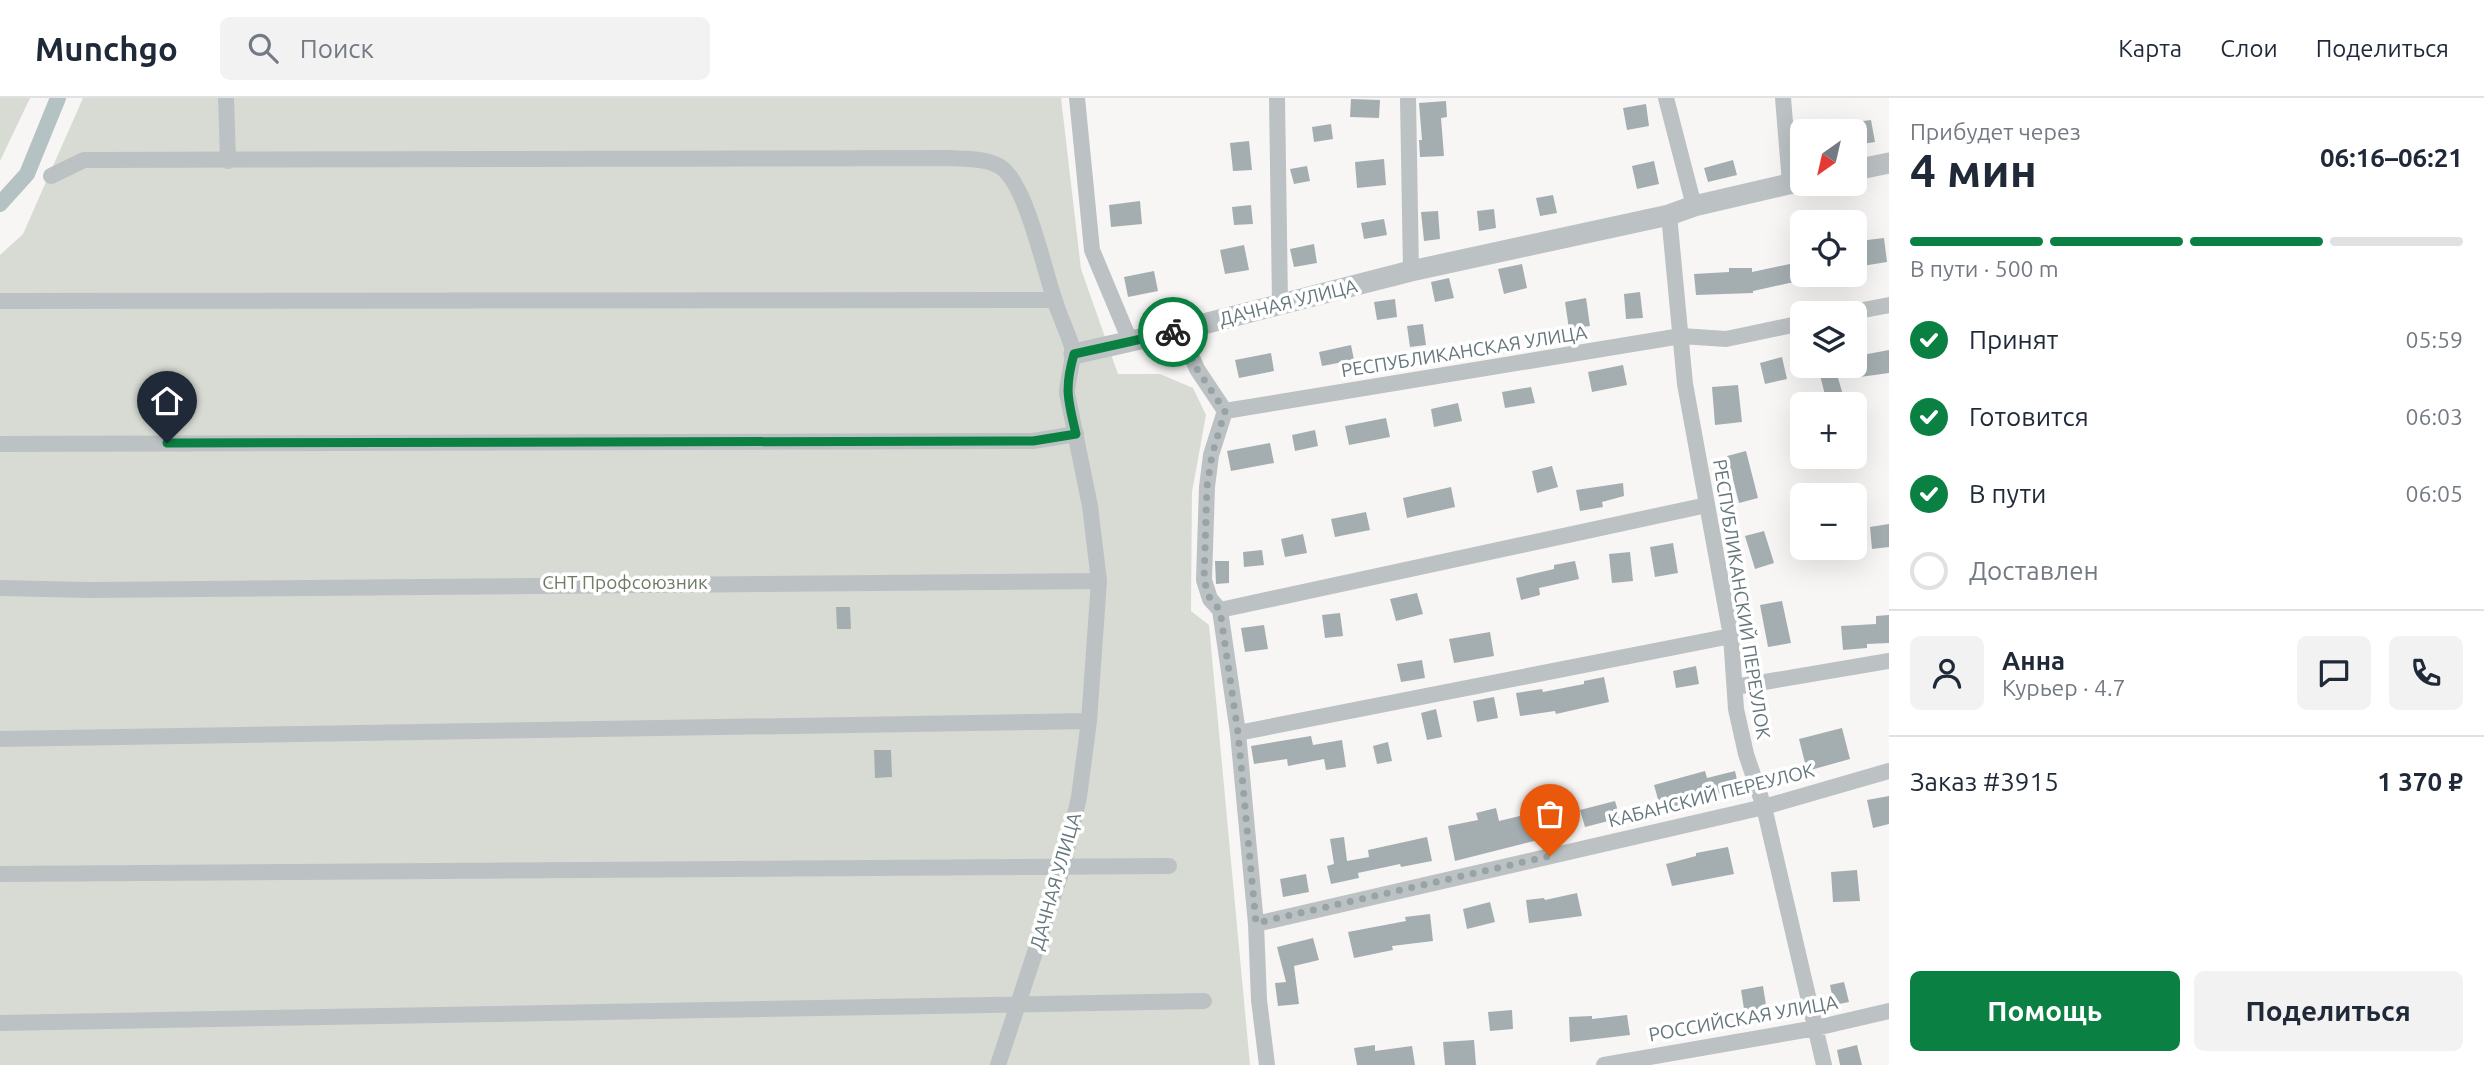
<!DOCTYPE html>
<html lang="ru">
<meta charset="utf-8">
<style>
body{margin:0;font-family:Ubuntu,sans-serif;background:#f2f2f3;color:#1f2937;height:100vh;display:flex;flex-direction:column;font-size:26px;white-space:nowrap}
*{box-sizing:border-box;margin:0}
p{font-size:23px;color:#747a83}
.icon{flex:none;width:38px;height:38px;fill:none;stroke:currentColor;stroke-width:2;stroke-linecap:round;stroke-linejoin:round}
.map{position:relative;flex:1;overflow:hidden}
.drawer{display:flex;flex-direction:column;background:#fff;width:595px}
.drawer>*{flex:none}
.needle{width:46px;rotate:214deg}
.fabs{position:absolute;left:1790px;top:21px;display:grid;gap:14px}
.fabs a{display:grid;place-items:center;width:77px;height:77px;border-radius:10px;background:#fff;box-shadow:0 7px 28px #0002;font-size:35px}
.pin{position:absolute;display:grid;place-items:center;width:60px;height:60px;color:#fff;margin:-72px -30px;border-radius:50% 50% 50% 0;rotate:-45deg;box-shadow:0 0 7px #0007}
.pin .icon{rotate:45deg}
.courier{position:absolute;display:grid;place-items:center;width:70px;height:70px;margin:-35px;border:5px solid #0b8043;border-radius:50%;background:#fff;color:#222;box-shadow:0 2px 9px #0007}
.head em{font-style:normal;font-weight:700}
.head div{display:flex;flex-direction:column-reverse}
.head{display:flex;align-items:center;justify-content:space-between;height:119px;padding:0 21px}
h1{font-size:46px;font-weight:700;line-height:52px}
.bar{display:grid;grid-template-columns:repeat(4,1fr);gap:10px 7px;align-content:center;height:84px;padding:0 21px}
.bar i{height:9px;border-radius:5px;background:#e0e1e3}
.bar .selected{background:#0b8043}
.bar p{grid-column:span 4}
.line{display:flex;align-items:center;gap:18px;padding:0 21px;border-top:2px solid #e0e1e3}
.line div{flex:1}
.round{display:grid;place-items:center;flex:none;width:74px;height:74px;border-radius:10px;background:#f2f2f3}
ol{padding:0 21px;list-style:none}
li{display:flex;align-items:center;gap:21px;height:77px}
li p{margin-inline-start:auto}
li .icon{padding:7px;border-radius:50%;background:#0b8043;color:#fff;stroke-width:4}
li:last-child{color:#747a83}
li i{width:38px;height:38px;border:4px solid #e0e1e3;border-radius:50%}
.cta{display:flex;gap:14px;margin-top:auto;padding:14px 21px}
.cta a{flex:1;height:80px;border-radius:10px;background:#0b8043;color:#fff;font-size:28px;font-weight:700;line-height:80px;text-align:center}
.cta a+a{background:#f2f2f3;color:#1f2937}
header{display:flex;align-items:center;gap:42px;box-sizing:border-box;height:98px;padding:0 35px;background:#fff;border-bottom:2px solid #e0e1e3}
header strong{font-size:33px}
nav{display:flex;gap:38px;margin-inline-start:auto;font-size:24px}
.search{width:490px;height:63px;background:#f2f2f3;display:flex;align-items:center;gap:18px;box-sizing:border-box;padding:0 24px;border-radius:10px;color:#747a83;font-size:26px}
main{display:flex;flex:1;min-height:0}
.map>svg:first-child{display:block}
.green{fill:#d8dbd4}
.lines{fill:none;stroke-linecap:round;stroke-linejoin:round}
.canal{stroke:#b4c2c3;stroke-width:16}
.building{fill:#a4aeb0}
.minor{stroke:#bcc1c3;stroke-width:16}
.tertiary{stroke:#bcc1c3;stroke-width:21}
.done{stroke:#98a3a6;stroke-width:7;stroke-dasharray:0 12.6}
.route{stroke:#0b8043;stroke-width:9}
.labels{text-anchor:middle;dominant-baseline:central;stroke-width:7;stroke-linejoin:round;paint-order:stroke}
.street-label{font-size:19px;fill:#65777c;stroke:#fff}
.park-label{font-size:19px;fill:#6f7a67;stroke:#fff}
</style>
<header>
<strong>Munchgo</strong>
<div class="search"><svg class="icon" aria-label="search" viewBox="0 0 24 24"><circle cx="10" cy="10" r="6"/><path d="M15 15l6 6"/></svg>Поиск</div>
<nav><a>Карта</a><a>Слои</a><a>Поделиться</a></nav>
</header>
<main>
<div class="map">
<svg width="1889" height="967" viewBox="0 0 1889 967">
<rect width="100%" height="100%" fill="#f7f6f4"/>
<!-- green -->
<path class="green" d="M0,0h30l-30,63z
M83,0h978l20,171 37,105h42l33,14 13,27 -14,77 -1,119 18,14 41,440h-1250v-810l23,-21z"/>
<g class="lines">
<!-- canal -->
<path class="canal" d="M0,106l27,-30 31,-76"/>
</g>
<!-- building -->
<path class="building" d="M1351,1l29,1 -1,18 -29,-1z
M1446,3l1,16 -6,1 3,38 -24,1 -1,-17h3l-3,-37z
M1646,6l3,22 -22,4 -4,-22z
M1871,22l4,22 -20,3v-23z
M1331,26l2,15 -19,3 -2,-15z
M1249,43l3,29 -19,1 -3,-28z
M1384,61l2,26 -29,3 -2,-26z
M1733,62l4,15 -29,7 -4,-14z
M1654,63l5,23 -22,5 -5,-23z
M1307,68l3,15 -16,3 -4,-15z
M1553,97l4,18 -17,3 -4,-18z
M1140,103l2,23 -31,3 -2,-22z
M1251,107l2,19 -19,1 -2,-18z
M1494,111l2,19 -17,3 -2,-20z
M1438,113l2,28 -16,2 -3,-29z
M1384,121l3,16 -23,4 -3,-16z
M1884,140l3,24 -25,4 -3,-25z
M1314,146l3,19 -23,4 -4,-18z
M1244,147l5,25 -24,4 -5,-24z
M1522,166l5,24 -23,6 -6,-25z
M1790,166l4,18 -41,9v2l-57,2 -2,-21 35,-2v-4h23v4z
M1154,173l4,20 -30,6 -4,-20z
M1449,180l5,20 -19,4 -4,-20z
M1640,194l3,26 -17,1 -2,-25z
M1586,200l4,28 -21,3 -4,-27z
M1395,201l2,18 -20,3 -3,-18z
M1423,226l3,21 -16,2 -3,-21z
M1351,247l3,15 -32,6 -3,-14z
M1889,252v23l-29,4 -3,-21z
M1271,255l3,18 -35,7 -4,-18z
M1782,259l5,22 -22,5 -5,-21z
M1623,267l4,20 -35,7 -4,-20z
M1836,273l7,24 -17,4 -6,-24z
M1738,287l4,37 -27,3 -3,-38z
M1531,289l4,16 -30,5 -3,-16z
M1458,305l4,18 -28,6 -3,-18z
M1386,320l4,19 -41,8 -4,-19z
M1315,332l3,16 -23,5 -3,-16z
M1270,345l4,20 -43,8 -4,-20z
M1746,353l12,47 -19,5 -12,-47z
M1552,368l6,21 -21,6 -5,-22z
M1623,385l1,13 -22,6 1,5 -23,4 -4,-21z
M1451,389l4,20 -48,11 -4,-20z
M1366,414l4,18 -35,7 -4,-18z
M1889,426v23l-17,2 -2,-22z
M1764,433l10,32 -19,6 -10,-33z
M1303,436l4,19 -22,4 -4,-18z
M1673,445l5,30 -23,4 -5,-30z
M1262,452l2,15 -20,2 -1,-15z
M1630,454l3,29 -21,2 -3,-29z
M1215,463h14v22l-13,1z
M1575,463l4,18 -40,9 1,7 -19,5 -5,-22 38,-9v-4z
M1417,495l6,21 -27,7 -6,-22z
M1782,503l9,42 -23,4 -8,-42z
M836,509h14l1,22h-14z
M1340,515l3,23 -18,2 -3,-23z
M1889,517v28l-22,1v4l-24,2 -2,-24 35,-2v-8z
M1264,527l4,24 -23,3 -4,-24z
M1490,534l4,24 -40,7 -5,-24z
M1422,562l3,18 -24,4 -4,-18z
M1696,568l3,18 -23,4 -3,-17z
M1604,579l5,25 -53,12 -1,-3 -35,5 -4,-23 26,-4 1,3 41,-8v-3z
M1494,599l4,21 -21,4 -4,-21z
M1436,611l6,28 -15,3 -6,-27z
M1842,630l8,31 -43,12 -8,-32z
M1311,638l2,9 29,-5 4,27 -20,3 -2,-11 -36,7 -1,-7 -33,5 -3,-18z
M1388,644l4,19 -15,3 -4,-18z
M874,652h17l1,27 -17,1z
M1705,673l2,7 28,-7 4,17 -78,22 -7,-25z
M1889,698v28l-16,4 -6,-28z
M1615,703l5,17 -35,9 -5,-17z
M1496,710l3,13 41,-10 6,27 -91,23 -7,-35 30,-6 -2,-7z
M1344,739l3,24 22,-4 -1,-7 59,-13 5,24 -31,6 -1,-3 -42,9 1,5 -28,6 -4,-18 7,-2 -4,-25z
M1728,749l6,27 -62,12 -6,-22 30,-8v-3z
M1857,772l3,31 -27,1 -2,-30z
M1306,776l3,18 -26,5 -3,-18z
M1577,795l5,23 -53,7 -3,-23 18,-2 1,2z
M1490,804l5,20 -28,7 -4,-20z
M1430,816l3,27 -41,5 1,4 -39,8 -6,-26 58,-11 -1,-4z
M1313,840l6,22 -25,6 5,38 -21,2 -3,-23 11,-1 -9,-35z
M1844,884l5,20 -15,3 -4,-20z
M1763,888l4,25 -22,4 -4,-25z
M1512,912l1,19 -23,2 -2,-19z
M1627,917l3,20 -60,7 -1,-25 23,-1v3z
M1474,942l2,25h-31l-2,-23z
M1375,947v6l37,-5 3,19h-58l-3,-17z
M1857,947l5,20h-22l-3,-15z"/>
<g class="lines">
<!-- minor -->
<path class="minor" d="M226,0l2,63
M1077,0l15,152 38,91
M1277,0l3,206
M1408,0l3,173
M1666,0l28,108
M1783,0l7,85
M51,78l33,-16 866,-2c16,1 39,0 52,10 25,19 42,102 53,133 5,17 14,33 18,50 1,6 -6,32 -6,42l23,113 9,75 -10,140 -10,76 -16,70 -65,198
M1669,117l16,169 46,252 5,73 10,45 18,53 60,258
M0,203l1054,-1
M1848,215l41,-8
M1180,232l17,39 28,42 456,-75 45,3 76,-16
M1225,313l-14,44 -4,32 -3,93 6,19 10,11 18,123 18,191 3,76 8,65
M0,346l1033,-3 43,-7
M0,490l90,2 1009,-9
M1220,512l487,-105
M1735,589l154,-26
M1238,635l493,-97
M0,641l1089,-18
M0,776l1169,-8
M1256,826l508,-117 125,-36
M0,925l1204,-22
M1604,967l212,-37 73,-17"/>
<!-- tertiary -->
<path class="tertiary" d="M1855,72l34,-7
M1074,256l106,-24 231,-59 258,-56 25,-9 108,-25"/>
</g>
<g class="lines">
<!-- done -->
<path class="done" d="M1173,234l7,-2 17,39 28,42 -13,44 -5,32 -3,93 6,19 10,11 18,123 18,190 294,-67"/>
<!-- route -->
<path class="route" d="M167,345l866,-2 43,-7c-8,-34 -12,-45 -2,-80l99,-22"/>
</g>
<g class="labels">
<!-- street labels -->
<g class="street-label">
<text transform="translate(1288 204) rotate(-14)">ДАЧНАЯ УЛИЦА</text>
<text transform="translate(1464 253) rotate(-9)">РЕСПУБЛИКАНСКАЯ УЛИЦА</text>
<text transform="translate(1742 501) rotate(81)">РЕСПУБЛИКАНСКИЙ ПЕРЕУЛОК</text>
<text transform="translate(1711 697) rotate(-14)">КАБАНСКИЙ ПЕРЕУЛОК</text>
<text transform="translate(1055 783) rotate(-74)">ДАЧНАЯ УЛИЦА</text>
<text transform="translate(1743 920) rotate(-10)">РОССИЙСКАЯ УЛИЦА</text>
</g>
<!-- park labels -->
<g class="park-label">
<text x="625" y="484">СНТ Профсоюзник</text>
</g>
</g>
</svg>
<div class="fabs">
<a><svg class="needle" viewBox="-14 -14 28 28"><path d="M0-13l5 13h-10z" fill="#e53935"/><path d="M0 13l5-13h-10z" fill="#747a83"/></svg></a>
<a><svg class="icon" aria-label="locate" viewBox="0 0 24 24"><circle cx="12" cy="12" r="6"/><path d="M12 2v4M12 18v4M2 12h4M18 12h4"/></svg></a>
<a><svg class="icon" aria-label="layers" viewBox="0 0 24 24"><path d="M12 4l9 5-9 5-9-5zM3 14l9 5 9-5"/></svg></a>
<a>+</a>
<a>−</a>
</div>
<div class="pin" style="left:1550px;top:758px;background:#ea580c"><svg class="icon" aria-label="bag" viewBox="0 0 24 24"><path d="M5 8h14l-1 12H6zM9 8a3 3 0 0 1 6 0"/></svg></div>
<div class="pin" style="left:167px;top:345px;background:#1f2937"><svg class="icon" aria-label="home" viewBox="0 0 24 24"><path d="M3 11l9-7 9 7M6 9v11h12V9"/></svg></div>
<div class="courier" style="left:1173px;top:234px"><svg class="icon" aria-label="bike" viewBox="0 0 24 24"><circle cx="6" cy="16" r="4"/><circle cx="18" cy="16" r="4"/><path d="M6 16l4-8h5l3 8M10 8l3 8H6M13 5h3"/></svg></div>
</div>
<section class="drawer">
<div class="head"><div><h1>4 мин</h1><p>Прибудет через</p></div><em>06:16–06:21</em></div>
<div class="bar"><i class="selected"></i><i class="selected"></i><i class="selected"></i><i></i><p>В пути · 500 m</p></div>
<ol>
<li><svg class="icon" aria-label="check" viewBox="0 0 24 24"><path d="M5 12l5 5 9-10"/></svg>Принят<p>05:59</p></li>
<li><svg class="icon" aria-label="check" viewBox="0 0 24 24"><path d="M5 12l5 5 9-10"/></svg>Готовится<p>06:03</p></li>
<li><svg class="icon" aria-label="check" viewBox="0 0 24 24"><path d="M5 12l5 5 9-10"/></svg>В пути<p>06:05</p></li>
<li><i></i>Доставлен</li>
</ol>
<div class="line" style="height:126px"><a class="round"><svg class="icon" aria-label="person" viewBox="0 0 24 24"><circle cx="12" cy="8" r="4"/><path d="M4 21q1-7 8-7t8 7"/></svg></a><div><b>Анна</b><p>Курьер · 4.7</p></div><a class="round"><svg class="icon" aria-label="chat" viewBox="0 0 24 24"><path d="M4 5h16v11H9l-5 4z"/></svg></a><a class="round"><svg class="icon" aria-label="phone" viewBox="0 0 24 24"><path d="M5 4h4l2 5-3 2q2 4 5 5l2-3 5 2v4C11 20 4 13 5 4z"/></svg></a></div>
<div class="line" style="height:91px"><div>Заказ #3915</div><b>1 370 ₽</b></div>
<div class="cta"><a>Помощь</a><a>Поделиться</a></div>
</section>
</main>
